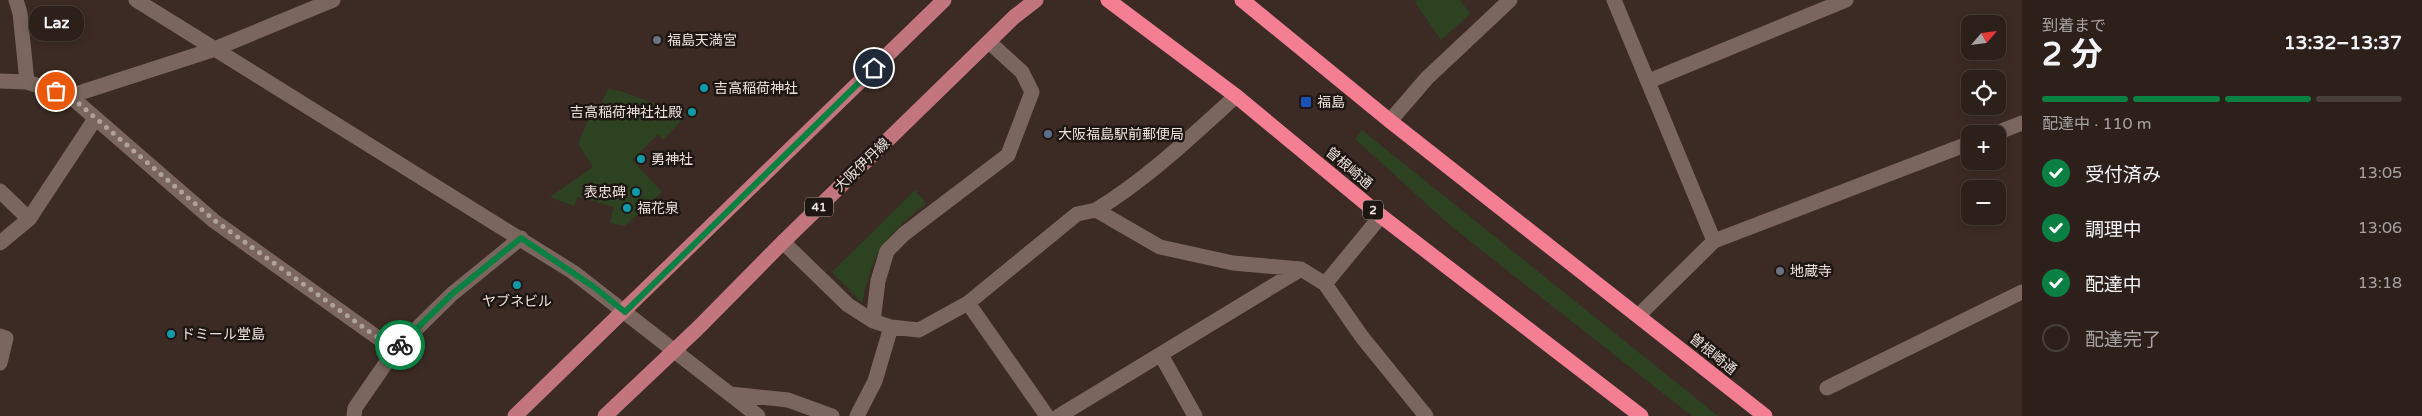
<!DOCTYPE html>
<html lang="ja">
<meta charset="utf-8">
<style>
body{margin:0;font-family:"Varela Round","Noto Sans JP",sans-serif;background:#392d28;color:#f1f3f6;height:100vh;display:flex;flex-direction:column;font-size:19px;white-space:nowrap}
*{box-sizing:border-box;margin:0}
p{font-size:16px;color:#a7a3a3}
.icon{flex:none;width:28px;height:28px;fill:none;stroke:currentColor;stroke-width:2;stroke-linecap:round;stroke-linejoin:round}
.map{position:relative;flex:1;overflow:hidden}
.drawer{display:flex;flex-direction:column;background:#2d201b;width:400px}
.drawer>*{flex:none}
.needle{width:32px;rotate:62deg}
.buttons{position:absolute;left:1961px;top:15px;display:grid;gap:10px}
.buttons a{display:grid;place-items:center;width:45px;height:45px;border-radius:10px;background:#2d201b;box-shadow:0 2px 8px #0003,0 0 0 1px #483e3a;font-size:25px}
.pin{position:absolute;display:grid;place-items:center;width:42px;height:42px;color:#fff;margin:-21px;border:2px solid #fff;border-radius:50%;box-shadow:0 1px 5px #0007}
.courier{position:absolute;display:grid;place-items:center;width:50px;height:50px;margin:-25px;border:4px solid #0b8043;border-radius:50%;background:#fff;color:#222;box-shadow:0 1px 6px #0007}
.bubble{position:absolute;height:35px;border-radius:15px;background:#2d201b;box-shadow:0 2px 8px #0003,0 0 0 1px #483e3a;font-size:16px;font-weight:700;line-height:35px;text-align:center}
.head em{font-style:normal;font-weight:700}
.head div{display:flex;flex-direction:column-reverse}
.head{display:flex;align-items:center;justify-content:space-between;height:85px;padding:0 20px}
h1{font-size:32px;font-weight:700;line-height:38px}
.bar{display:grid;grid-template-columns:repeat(4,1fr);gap:8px 5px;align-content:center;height:60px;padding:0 20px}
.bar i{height:6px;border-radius:4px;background:#483e3a}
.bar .current{background:#0b8043}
.bar p{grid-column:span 4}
ol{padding:0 20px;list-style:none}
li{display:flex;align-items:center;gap:15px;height:55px}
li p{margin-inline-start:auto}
li .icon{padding:5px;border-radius:50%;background:#0b8043;color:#fff;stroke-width:4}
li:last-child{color:#a7a3a3}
li i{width:28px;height:28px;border:2px solid #483e3a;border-radius:50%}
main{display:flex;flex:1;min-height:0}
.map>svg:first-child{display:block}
.green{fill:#2d4220}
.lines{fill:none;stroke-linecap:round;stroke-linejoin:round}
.minor{stroke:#7a665e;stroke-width:15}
.major{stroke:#c3757d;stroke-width:15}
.highway{stroke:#f47f92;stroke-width:15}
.done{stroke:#afa19c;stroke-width:5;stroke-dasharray:0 9}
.route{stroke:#0b8043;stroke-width:6}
.worship-dot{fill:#6b7280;stroke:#1e1612;stroke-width:2}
.culture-dot{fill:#0f9aa8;stroke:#1e1612;stroke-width:2}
.transit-dot{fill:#1a4fb4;stroke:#1e1612;stroke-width:2}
.service-dot{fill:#5c6f8a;stroke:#1e1612;stroke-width:2}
.labels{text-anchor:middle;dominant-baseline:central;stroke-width:5;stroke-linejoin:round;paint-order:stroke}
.shield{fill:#1e1612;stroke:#afa49f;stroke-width:1}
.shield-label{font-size:12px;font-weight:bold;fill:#ede1dc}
.poi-label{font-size:14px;fill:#ede1dc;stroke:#1e1612;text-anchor:start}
.street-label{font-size:14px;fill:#ede1dc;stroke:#1e1612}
</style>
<main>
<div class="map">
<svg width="2022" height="416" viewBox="0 0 2022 416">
<rect width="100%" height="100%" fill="#3c2b24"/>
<!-- green -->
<path class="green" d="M1417,0h43l10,14 -29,26 -26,-38z
M608,89l12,2 67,24 -24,25 -5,-6 -26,26 30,32 -37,34 -15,-3 4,-16 -36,-10 -4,9 -24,-9 43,-30 -15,-23 14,-34h6z
M1362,130l356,286h-26l-240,-189 -97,-88z
M915,190l11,13c-42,36 -52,45 -64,100l-30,-31z"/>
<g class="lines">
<!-- minor -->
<path class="minor" d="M16,0l4,13 7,69
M136,0l437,272 185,144
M1614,0l100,241
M0,81l27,1 43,14 142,-46 121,-50
M1649,81l197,-81
M70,96l144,125 181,129
M1390,121l37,-43 83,-78
M1994,134l28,-11
M0,191l29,28 -29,24
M1096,210c51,-31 96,-74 140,-114
M1381,216l-56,68 37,53 64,79
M29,219l66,-100
M783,242l65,63 25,16 18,6 28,3 49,-27 109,-89 19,-4 64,37 73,16 68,6 24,15
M968,303l79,113
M1639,315l75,-74 256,-98
M873,321l5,-40 9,-30 17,-17 104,-79 24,-63 -10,-20 -33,-30
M0,336l6,2 -6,25
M1161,355l34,61
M1827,388l195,-96
M730,394l58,6 44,16
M354,416l1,-8 40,-58 57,-56 69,-56
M857,416l18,-35 16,-54
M1059,416l242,-147"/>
<!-- major -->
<path class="major" d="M515,416l429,-416
M605,416l93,-88 85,-86 231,-225 22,-17"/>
<!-- highway -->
<path class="highway" d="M1108,0l128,96 145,120 260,200
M1242,0l148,121 375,295"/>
</g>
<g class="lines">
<!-- done -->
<path class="done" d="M56,91l14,5 144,124 181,130 5,-5"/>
<!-- route -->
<path class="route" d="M400,345l52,-51 69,-56 73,49 31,25 249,-244"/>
</g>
<!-- markers -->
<g class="worship-dot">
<circle cx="657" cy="40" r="5"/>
<circle cx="1780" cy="271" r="5"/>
</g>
<g class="culture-dot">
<circle cx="704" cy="88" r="5"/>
<circle cx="692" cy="112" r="5"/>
<circle cx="641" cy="159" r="5"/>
<circle cx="636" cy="192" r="5"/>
<circle cx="627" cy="208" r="5"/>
<circle cx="517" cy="285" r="5"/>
<circle cx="171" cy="334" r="5"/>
</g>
<rect class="transit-dot" x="1300" y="96" width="12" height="12" rx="2.5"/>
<circle class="service-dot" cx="1048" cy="134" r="5"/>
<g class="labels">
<!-- shield labels -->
<g class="shield">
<rect x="805" y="197.5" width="28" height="19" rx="4"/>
<rect x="1363" y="200.5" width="20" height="19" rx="4"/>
</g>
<g class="shield-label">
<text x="819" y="207">41</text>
<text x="1373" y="210">2</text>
</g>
<!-- poi labels -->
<g class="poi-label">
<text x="667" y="40">福島天満宮</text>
<text x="714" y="88">吉高稲荷神社</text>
<text x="1317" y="102">福島</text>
<text x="682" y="112" text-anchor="end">吉高稲荷神社社殿</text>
<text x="1058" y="134">大阪福島駅前郵便局</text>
<text x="651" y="159">勇神社</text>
<text x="626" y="192" text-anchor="end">表忠碑</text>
<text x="637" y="208">福花泉</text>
<text x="1790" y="271">地蔵寺</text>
<text x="517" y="301" text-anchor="middle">ヤブネビル</text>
<text x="181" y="334">ドミール堂島</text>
</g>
<!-- street labels -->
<g class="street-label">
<text transform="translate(862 165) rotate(-44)">大阪伊丹線</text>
<text transform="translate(1349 168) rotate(40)">曽根崎通</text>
<text transform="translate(1713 354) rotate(39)">曽根崎通</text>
</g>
</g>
</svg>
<div class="buttons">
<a><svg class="needle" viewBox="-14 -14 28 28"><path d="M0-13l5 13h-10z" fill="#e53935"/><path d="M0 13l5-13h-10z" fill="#a7a3a3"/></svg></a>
<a><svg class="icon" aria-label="locate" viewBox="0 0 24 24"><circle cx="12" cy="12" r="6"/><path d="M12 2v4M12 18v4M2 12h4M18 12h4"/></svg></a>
<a>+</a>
<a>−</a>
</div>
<div class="pin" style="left:56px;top:91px;background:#ea580c"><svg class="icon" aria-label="bag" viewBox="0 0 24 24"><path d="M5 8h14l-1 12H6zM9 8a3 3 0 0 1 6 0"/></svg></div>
<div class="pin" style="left:874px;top:68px;background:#1f2937"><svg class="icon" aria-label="home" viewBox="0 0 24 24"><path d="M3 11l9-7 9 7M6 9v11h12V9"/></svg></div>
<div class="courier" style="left:400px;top:345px"><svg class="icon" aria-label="bike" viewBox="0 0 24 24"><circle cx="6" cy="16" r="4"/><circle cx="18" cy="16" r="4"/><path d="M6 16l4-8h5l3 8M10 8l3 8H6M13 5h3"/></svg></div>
<div class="bubble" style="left:29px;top:6px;width:55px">Laz</div>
</div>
<section class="drawer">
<div class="head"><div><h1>2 分</h1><p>到着まで</p></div><em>13:32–13:37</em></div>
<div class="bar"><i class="current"></i><i class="current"></i><i class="current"></i><i></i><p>配達中 · 110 m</p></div>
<ol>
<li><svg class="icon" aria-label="check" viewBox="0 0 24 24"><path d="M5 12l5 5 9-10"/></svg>受付済み<p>13:05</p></li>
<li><svg class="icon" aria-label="check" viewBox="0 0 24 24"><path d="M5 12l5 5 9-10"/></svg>調理中<p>13:06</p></li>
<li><svg class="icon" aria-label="check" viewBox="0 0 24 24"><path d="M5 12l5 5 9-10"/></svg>配達中<p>13:18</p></li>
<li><i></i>配達完了</li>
</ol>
</section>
</main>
